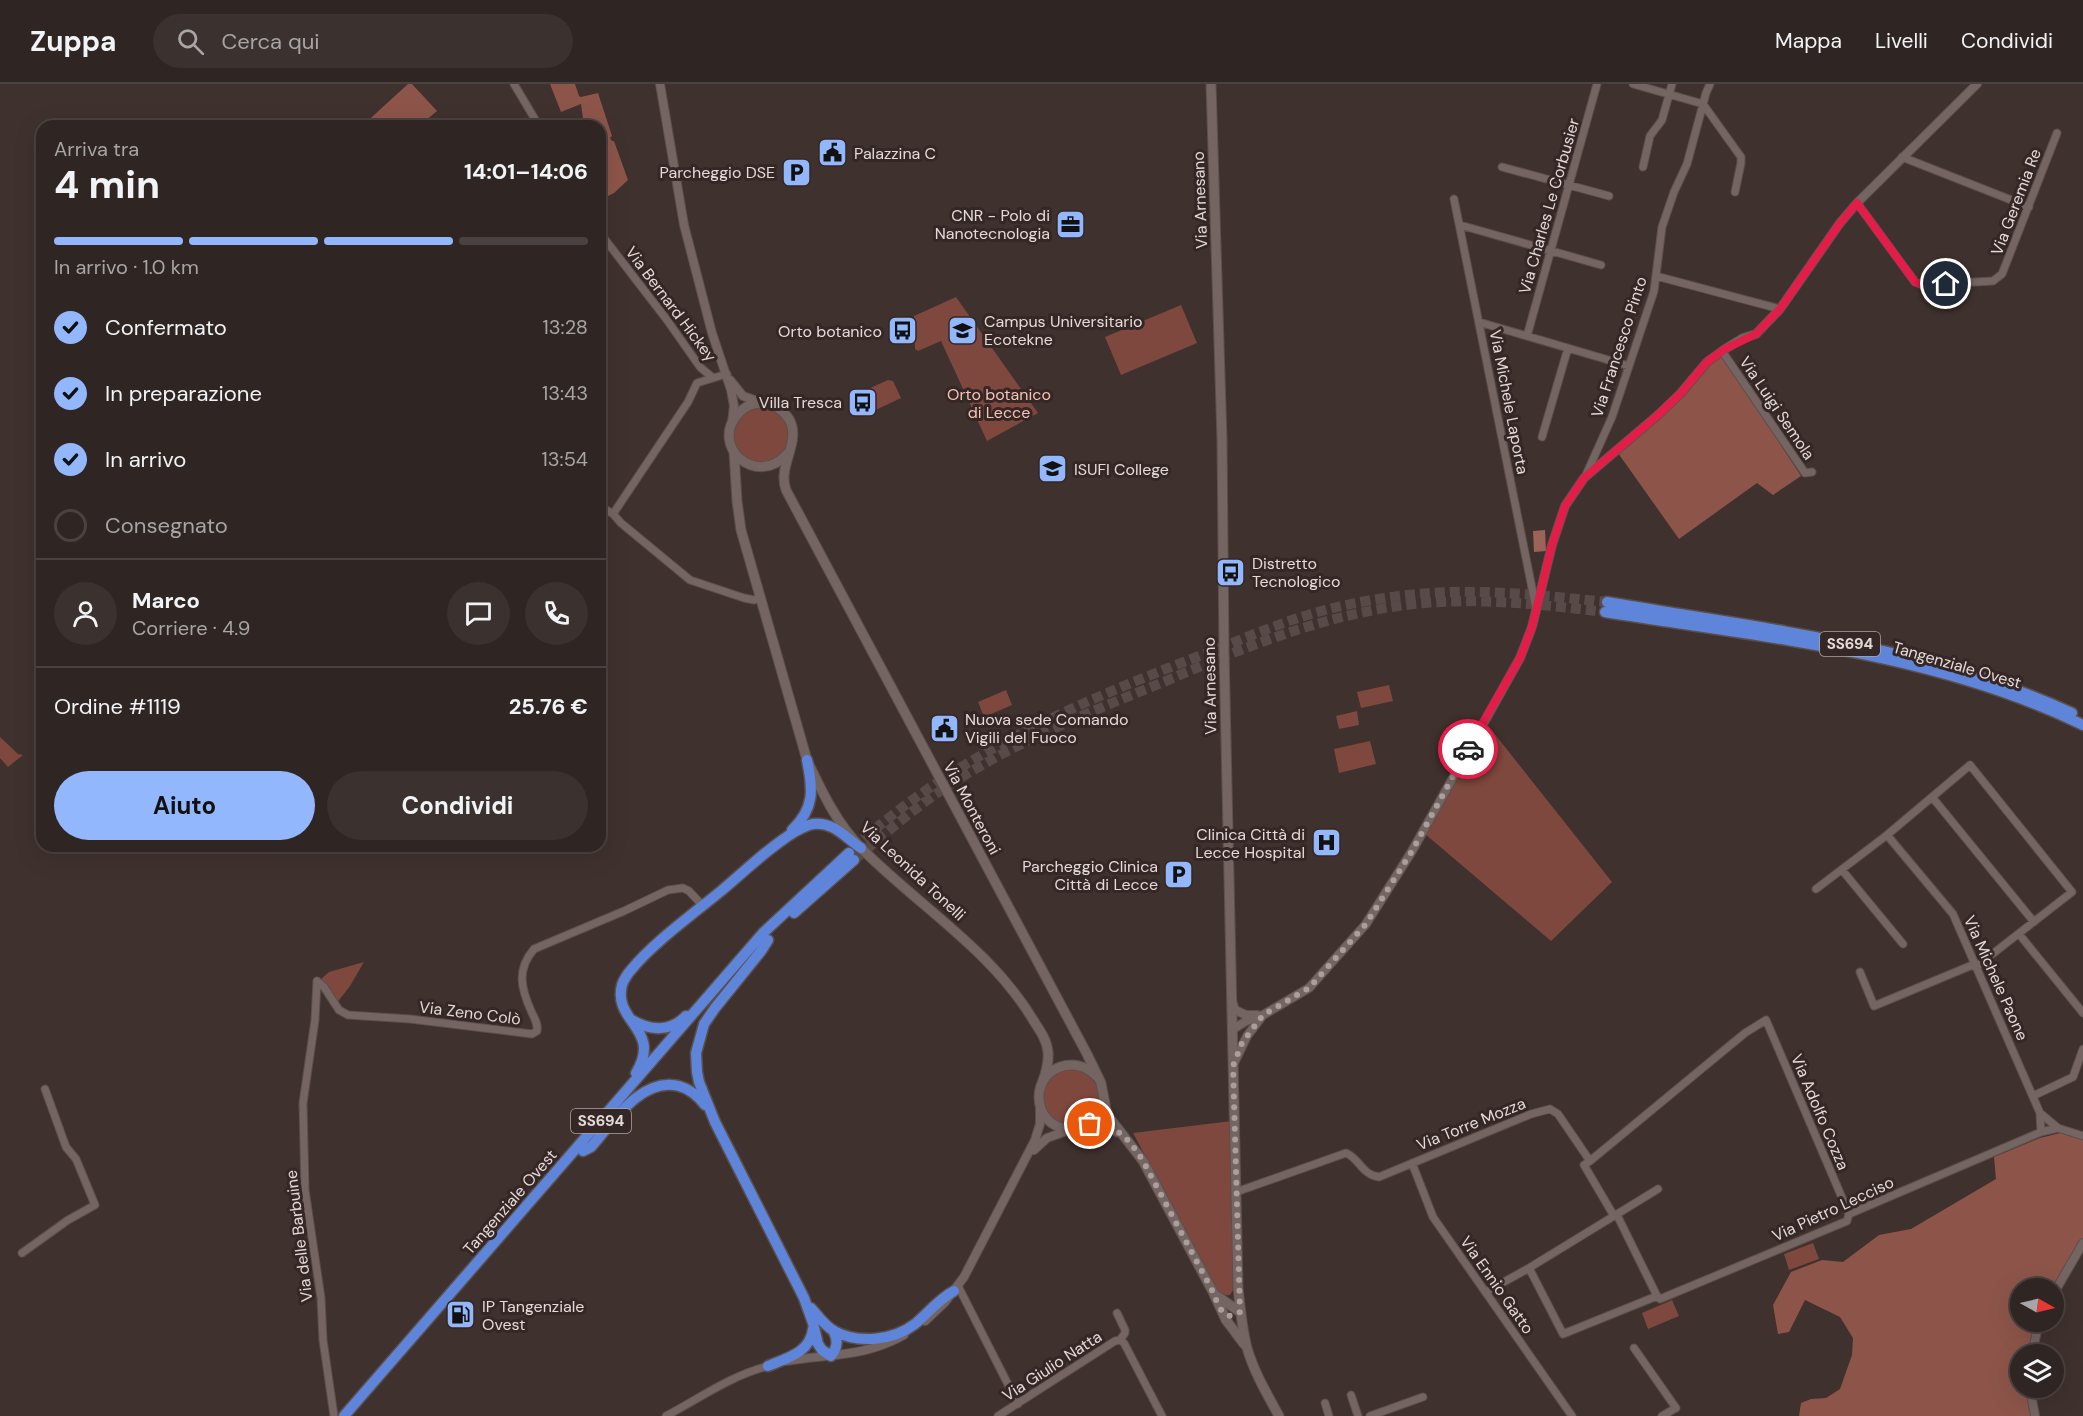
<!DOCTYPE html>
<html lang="it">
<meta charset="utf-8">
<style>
body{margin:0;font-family:"DM Sans",sans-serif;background:#3b312f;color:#f1f3f6;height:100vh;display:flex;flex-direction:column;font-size:22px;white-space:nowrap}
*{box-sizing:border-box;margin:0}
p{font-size:20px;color:#a7a5a5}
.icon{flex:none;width:33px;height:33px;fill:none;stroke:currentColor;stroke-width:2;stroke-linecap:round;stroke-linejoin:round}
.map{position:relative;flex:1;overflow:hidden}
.details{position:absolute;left:36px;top:36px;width:570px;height:732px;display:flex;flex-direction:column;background:#2f2522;border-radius:18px;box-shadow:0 6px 24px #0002,0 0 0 2px #4a4240}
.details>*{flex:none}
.needle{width:39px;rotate:98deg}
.tools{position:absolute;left:2010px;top:1194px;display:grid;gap:12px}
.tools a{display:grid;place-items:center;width:54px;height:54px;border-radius:50%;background:#2f2522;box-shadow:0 6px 24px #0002,0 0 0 2px #4a4240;font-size:30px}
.pin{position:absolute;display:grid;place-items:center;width:51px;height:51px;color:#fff;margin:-26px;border:3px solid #fff;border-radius:50%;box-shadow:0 2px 6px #0007}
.courier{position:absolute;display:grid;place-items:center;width:60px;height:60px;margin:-30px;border:4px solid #e11d48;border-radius:50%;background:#fff;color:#222;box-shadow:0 2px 8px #0007}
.summary em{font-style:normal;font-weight:700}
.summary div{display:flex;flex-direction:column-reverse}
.summary{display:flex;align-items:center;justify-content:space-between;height:102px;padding:0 18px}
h1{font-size:39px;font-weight:700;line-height:45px}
.bar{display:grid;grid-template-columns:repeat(4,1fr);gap:9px 6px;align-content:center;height:72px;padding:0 18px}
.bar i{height:8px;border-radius:4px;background:#4a4240}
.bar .current{background:#93b7fd}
.bar p{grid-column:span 4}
.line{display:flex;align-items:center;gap:15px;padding:0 18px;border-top:2px solid #4a4240}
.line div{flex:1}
.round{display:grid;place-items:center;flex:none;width:63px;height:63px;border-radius:32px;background:#3b312f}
ol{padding:0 18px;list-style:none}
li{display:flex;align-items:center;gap:18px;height:66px}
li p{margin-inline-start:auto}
li .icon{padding:6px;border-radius:50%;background:#93b7fd;color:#111;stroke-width:4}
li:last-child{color:#a7a5a5}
li i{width:33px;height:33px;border:3px solid #4a4240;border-radius:50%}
.cta{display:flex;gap:12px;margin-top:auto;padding:12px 18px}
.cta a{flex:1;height:69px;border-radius:36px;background:#93b7fd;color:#111;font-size:24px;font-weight:700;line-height:69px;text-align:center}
.cta a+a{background:#3b312f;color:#f1f3f6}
header{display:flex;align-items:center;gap:36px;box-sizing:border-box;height:84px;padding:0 30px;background:#2f2522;border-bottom:2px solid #4a4240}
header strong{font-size:28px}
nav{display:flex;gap:33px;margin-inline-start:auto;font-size:21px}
.search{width:420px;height:54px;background:#3b312f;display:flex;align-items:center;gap:15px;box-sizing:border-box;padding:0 21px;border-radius:33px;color:#a7a5a5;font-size:22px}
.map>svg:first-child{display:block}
.green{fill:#7e483e}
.forest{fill:#8d554a}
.water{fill:#9c6358}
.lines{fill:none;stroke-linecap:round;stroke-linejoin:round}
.trunk-tunnel{stroke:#584a48;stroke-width:10;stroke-dasharray:10 5;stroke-linecap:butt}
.minor-casing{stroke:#5b4f4c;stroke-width:9}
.tertiary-casing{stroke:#5b4f4c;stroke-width:10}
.secondary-casing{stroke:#5b4f4c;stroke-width:11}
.trunk-casing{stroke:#5b4f4c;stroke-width:13}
.minor{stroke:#756562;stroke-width:7}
.tertiary{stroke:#756562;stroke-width:8}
.secondary{stroke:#756562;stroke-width:9}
.trunk{stroke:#5e85da;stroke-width:10}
.done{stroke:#aa9f9c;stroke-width:6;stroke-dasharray:0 10.8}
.route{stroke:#e11d48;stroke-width:8}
.labels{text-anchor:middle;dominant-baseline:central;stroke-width:6;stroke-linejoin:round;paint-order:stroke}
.shield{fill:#352725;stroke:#b0a4a2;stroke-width:1.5}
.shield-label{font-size:15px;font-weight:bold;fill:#e4dad8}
.poi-label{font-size:16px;fill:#e4dad8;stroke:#352725;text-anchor:start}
.street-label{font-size:16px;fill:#e4dad8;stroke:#352725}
.park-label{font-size:16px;fill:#f9c3b8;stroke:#352725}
</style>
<header>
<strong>Zuppa</strong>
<div class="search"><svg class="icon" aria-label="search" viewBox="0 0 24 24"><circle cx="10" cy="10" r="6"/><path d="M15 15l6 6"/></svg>Cerca qui</div>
<nav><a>Mappa</a><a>Livelli</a><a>Condividi</a></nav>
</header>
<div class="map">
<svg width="2083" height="1332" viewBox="0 0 2083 1332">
<rect width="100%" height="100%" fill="#3f312e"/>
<!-- green -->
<path class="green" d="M956,213l82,116 -51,28 -46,-100 -23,10 -3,-2 -1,-33z
M1181,221l16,38 -76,32 -16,-38z
M888,296l5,1 8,17 -36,17 -4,-1 -3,-4 4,-6 4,-14z
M733 351a28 28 0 1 1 56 0a28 28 0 1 1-56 0Z
M1389,601l4,16 -32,7 -4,-16z
M1006,606l6,15 -28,12 -6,-15z
M1357,627l2,14 -20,4 -3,-13z
M1486,639l126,159 -61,59 -126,-107z
M0,653l18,17 5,1 -15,12 -8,-9z
M1370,657l6,23 -37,9 -5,-24z
M364,878l-14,24 -14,18 -15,-25 8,-7z
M1043 1013a28 28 0 1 1 56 0a28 28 0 1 1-56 0Z
M1232,1037l3,166 -5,8c-7,1 -10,-1 -14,-6l-83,-156z
M1813,1159l6,16 -30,11 -5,-16z
M1672,1216l7,16 -31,13 -6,-16z"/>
<!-- forest -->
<path class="forest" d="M408,0h4l25,27 -18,15h-57z
M550,0h25l4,12 2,1 17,-4 14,43 -2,2 2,3h2l14,39 -14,13 -14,7v-74h-16l-3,-22 -20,8z
M1722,271l79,121 -28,19 -16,-12 -78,56 -61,-86 91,-89z
M2060,1049l11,1 12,6v101l-29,47h-34v34h17l-7,32h-10v34h7l7,28h-235l2,-13 10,-4 15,-1 14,-9 12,-34 1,-17 -13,-21 -35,-17 -16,32 -11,2 -5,-29 18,-33 31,-12 21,2 36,-27 32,-6 85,-50 -2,-22 46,-19z"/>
<!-- water -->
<path class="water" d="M1545,446l1,21 -12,1 -1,-21z"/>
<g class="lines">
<!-- trunk-tunnel -->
<path class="trunk-tunnel" d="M852,765c104,-94 218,-143 347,-193 31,-12 62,-25 93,-36 44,-15 93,-24 138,-27 60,-4 118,3 177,9
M854,776c33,-28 66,-57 103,-80 65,-41 138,-70 209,-99 83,-36 167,-70 259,-78 61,-5 120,2 180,9"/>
<defs>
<path id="minor" d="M514,0l25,42
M1633,0l70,20 38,53v6l-6,29
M1902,73l127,50
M1502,83l107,29
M1643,83l7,-31 12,-16 10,-36
M1454,115l82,409
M1857,119l58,79 8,3 70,-4 9,-7 55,-141
M1460,141l141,40
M600,149l67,87 33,47 13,11 14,-4
M1656,192l124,33
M1479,238l150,44
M1527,252l70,-252
M1722,267l83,122 7,-1
M1542,353l26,-89
M1585,393l27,-60 42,-126 8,-64 12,-35 13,-28 19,-71 4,-9
M600,422l13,8 8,9 69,57 54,18 10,2 6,-2
M613,430l75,-112 9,-19 16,-5
M1932,713l102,125
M1887,751l66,79 87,199 1,19
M1842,786l61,74
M1816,805l71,-54 83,-70 102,127 -95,74h-7l-96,40 -14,-34
M2019,850l64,79
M317,897l7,6 15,23 9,5 62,4 122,15 5,-3c1,-7 -2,-12 -5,-18 -11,-24 -16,-43 2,-64l90,-38 44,-21 15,-2 6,3 14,15
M317,897l-2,39 -12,83 2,87 16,108 2,42 11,76
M2033,1012l40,-19 10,-28
M2040,1029l18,15
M1590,1077l-6,4 30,51
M1412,1079l21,54 139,199
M1658,1105l-129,79 34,66 94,-38 3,3 187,-78 2,-7 192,-82 17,-4 25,8
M1236,1108l110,-39c13,5 16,22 33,24l152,-63 19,-5 8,5 32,47 155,-128 21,-13 83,194
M1617,1131l40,81
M22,1169l46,-33 27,-15 -19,-46 -10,-12 -21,-58
M958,1202l60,118
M1486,1208l43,-24
M1117,1229l8,17v3l-5,7 4,3 38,73
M1634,1264l42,60 -14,8
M1351,1311l7,21
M1325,1319l4,13
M666,1332c34,-18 64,-40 102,-50
M998,1332l117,-75 5,-1
M1370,1332l53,-19"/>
<path id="tertiary" d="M660,0l24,141 28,108 19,57 3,16 -2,16
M730,296l13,16 17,6
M1232,917l3,9 11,5h11
M1232,946l14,-9 17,-6 46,-27 57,-64 46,-73 108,-193 12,-31 20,-82 13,-39 19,-28 74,-63 22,-21 27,-32 18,-13 18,-11 13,-4 24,-25 60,-86 17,-20 120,-119
M1234,979l13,-27 16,-21
M1034,1066l13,-12 25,-9
M2054,1209l29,-50
M925,1237l20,-19 19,-25 71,-137 5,-16v-17
M2032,1270l7,-32
M786,1277c43,-7 79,-4 118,-26
M2030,1304l5,28"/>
<path id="secondary" d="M1211,0l11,356 2,210 14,637c2,21 4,41 9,61 7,24 20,46 32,68
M734,368l3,49 4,29 66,230c15,32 30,64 55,89 58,58 131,102 173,174 6,9 12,18 13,29 1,11 -2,21 -6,31
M788,369c-31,36 -79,-7 -50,-39 6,-7 15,-11 24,-11 11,1 21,7 27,16 13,23 -12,46 -3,71l301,564 14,29 5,26 3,8 34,44 70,131 13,28 18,24
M1096,992c-20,-22 -57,-9 -57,21 0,8 3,16 8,22 18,19 37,3 58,7 5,1 8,3 12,6
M1086,1042l12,-11 5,-13
M1217,1212l23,16"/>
<path id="trunk" d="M1607,518c157,27 319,44 465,111
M1605,528c161,26 330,41 478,113
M792,746c23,-22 21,-41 15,-70
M794,829l60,-53
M768,856l-7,11 -46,57 -11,16 -8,29 1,19 2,10 16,40 89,176 9,25 5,21 4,6 9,6c7,-9 7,-16 2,-26
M632,936c18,11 39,12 54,-4
M636,989c27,-44 -24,-51 -14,-88 1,-4 6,-12 9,-15 22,-27 62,-56 90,-79 24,-20 48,-44 75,-60 6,-3 11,-6 17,-7 20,-3 33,14 48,24
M583,1067l8,-4c21,-24 51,-71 88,-61 11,3 19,10 26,19
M811,1224c7,8 14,18 23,23 24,13 59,10 81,-7 13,-11 24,-25 39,-33
M768,1282c19,-8 42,-13 45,-37
M344,1332l419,-483 86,-80"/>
</defs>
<!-- minor casing -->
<use href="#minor" class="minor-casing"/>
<!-- tertiary casing -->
<use href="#tertiary" class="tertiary-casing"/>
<!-- secondary casing -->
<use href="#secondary" class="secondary-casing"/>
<!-- trunk casing -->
<use href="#trunk" class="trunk-casing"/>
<!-- minor -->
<use href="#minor" class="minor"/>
<!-- tertiary -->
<use href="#tertiary" class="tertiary"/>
<!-- secondary -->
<use href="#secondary" class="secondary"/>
<!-- trunk -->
<use href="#trunk" class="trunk"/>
</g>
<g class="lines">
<!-- done -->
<path class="done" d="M1090,1040l-6,3c31,-5 43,9 59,34l70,131c5,12 10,32 27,20l-7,-246 9,-23 21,-28 46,-27 57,-64 46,-73 56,-102"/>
<!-- route -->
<path class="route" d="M1468,665l52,-91 12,-31 20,-82 13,-39 19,-28 74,-63 22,-21 27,-32 18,-13 31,-15 24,-25 60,-86 17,-20 58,79 8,3 23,-1"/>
</g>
<!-- icons -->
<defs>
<symbol id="civic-square" viewBox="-11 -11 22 22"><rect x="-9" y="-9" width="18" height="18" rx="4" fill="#93b7fd" stroke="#352725"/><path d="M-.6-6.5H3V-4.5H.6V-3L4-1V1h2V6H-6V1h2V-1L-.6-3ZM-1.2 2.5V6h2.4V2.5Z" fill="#111"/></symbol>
<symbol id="parking-square" viewBox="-11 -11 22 22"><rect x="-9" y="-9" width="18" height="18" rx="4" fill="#93b7fd" stroke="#352725"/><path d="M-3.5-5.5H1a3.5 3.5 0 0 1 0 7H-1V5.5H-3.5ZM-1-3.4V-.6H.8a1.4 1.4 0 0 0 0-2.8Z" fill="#111"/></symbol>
<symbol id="office-square" viewBox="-11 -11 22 22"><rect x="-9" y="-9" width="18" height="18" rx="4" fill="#93b7fd" stroke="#352725"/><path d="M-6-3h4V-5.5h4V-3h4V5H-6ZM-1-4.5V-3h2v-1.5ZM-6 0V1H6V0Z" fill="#111"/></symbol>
<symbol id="university-square" viewBox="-11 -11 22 22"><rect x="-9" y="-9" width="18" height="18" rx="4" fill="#93b7fd" stroke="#352725"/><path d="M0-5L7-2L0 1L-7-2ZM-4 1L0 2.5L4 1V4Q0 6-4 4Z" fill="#111"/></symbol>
<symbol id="bus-square" viewBox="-11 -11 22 22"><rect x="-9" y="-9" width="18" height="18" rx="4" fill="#93b7fd" stroke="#352725"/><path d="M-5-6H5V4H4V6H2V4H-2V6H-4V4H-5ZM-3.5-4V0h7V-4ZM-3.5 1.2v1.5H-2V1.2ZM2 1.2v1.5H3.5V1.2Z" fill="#111"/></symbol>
<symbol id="hospital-square" viewBox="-11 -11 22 22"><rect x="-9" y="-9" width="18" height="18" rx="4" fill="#93b7fd" stroke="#352725"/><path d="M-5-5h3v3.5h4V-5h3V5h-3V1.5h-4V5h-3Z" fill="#111"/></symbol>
<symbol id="fuel-square" viewBox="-11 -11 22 22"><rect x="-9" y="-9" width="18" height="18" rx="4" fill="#93b7fd" stroke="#352725"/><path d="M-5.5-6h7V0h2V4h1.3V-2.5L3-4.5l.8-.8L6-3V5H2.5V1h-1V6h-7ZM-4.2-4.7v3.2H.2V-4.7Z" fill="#111"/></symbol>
</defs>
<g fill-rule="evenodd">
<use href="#civic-square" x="816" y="52" width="33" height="33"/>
<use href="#parking-square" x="780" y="72" width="33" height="33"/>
<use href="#office-square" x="1054" y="124" width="33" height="33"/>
<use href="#university-square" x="946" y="230" width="33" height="33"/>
<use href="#bus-square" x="886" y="230" width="33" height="33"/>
<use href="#bus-square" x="846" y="302" width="33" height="33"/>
<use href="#university-square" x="1036" y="368" width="33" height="33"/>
<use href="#bus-square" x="1214" y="472" width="33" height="33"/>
<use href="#civic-square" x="928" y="628" width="33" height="33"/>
<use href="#hospital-square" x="1310" y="742" width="33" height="33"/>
<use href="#parking-square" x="1162" y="774" width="33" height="33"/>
<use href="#fuel-square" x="444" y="1214" width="33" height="33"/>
</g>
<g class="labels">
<!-- shield labels -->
<g class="shield">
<rect x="1820" y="548" width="60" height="24" rx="4.5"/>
<rect x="571" y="1025" width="60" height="24" rx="4.5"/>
</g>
<g class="shield-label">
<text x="1850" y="560">SS694</text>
<text x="601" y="1037">SS694</text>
</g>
<!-- poi labels -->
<g class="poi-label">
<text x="854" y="69">Palazzina C</text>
<text x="775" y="88" text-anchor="end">Parcheggio DSE</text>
<text x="1050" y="131" text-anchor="end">CNR - Polo di<tspan x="1050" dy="18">Nanotecnologia</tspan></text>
<text x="984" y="237">Campus Universitario<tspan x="984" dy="18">Ecotekne</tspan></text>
<text x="882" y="247" text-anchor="end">Orto botanico</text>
<text x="842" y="318" text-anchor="end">Villa Tresca</text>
<text x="1074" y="385">ISUFI College</text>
<text x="1252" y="479">Distretto<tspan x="1252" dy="18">Tecnologico</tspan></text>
<text x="965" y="635">Nuova sede Comando<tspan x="965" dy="18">Vigili del Fuoco</tspan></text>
<text x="1305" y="750" text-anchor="end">Clinica Città di<tspan x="1305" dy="18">Lecce Hospital</tspan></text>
<text x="1158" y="782" text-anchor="end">Parcheggio Clinica<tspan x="1158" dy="18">Città di Lecce</tspan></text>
<text x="482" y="1222">IP Tangenziale<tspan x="482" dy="18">Ovest</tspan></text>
</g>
<!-- street labels -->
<g class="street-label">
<text transform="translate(1200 116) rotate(-92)">Via Arnesano</text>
<text transform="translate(2016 118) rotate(-69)">Via Geremia Re</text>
<text transform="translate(1549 122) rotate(-74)">Via Charles Le Corbusier</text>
<text transform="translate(671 220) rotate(53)">Via Bernard Hickey</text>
<text transform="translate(1619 263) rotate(-72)">Via Francesco Pinto</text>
<text transform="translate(1509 318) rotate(79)">Via Michele Laporta</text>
<text transform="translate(1777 324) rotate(56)">Via Luigi Semola</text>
<text transform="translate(1957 581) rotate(16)">Tangenziale Ovest</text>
<text transform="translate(1210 602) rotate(-91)">Via Arnesano</text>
<text transform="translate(972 724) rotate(62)">Via Monteroni</text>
<text transform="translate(913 787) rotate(43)">Via Leonida Tonelli</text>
<text transform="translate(1996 894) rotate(66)">Via Michele Paone</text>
<text transform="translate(470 929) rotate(7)">Via Zeno Colò</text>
<text transform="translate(1820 1028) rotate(67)">Via Adolfo Cozza</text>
<text transform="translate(1471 1040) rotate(-22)">Via Torre Mozza</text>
<text transform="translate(510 1118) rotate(-49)">Tangenziale Ovest</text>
<text transform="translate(1833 1125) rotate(-25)">Via Pietro Lecciso</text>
<text transform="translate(299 1152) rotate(-97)">Via delle Barbuine</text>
<text transform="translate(1497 1201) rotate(55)">Via Ennio Gatto</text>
<text transform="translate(1052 1282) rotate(-33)">Via Giulio Natta</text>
</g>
<!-- park labels -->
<g class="park-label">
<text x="999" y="310">Orto botanico<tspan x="999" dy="18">di Lecce</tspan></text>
</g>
</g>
</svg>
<div class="tools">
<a><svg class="needle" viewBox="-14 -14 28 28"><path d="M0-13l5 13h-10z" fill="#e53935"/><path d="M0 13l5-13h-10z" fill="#a7a5a5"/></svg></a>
<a><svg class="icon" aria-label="layers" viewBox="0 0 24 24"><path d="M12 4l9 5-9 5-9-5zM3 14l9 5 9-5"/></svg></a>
</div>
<div class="pin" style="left:1090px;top:1040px;background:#ea580c"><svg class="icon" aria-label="bag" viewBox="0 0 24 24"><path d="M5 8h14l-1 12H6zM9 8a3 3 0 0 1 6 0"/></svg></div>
<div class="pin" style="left:1946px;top:200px;background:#1f2937"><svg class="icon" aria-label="home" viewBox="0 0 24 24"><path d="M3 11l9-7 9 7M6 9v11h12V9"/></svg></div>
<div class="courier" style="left:1468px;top:665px"><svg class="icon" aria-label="car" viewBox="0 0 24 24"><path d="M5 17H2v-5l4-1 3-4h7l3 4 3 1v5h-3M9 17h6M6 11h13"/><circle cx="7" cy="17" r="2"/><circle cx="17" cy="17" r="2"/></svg></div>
<section class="details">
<div class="summary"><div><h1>4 min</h1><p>Arriva tra</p></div><em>14:01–14:06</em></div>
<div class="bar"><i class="current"></i><i class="current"></i><i class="current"></i><i></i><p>In arrivo · 1.0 km</p></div>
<ol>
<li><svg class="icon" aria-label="check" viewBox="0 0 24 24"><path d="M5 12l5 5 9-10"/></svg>Confermato<p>13:28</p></li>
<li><svg class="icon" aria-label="check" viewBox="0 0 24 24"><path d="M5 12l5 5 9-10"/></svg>In preparazione<p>13:43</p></li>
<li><svg class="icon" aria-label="check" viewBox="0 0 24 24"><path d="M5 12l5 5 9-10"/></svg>In arrivo<p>13:54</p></li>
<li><i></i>Consegnato</li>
</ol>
<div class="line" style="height:108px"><a class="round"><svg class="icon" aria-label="person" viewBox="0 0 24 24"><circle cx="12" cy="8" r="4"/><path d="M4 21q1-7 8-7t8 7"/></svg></a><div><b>Marco</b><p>Corriere · 4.9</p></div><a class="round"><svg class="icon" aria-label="chat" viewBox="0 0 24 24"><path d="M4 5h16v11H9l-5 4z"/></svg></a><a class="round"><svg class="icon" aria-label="phone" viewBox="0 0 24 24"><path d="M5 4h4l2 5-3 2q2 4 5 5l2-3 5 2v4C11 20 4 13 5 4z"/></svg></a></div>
<div class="line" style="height:78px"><div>Ordine #1119</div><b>25.76 €</b></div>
<div class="cta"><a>Aiuto</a><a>Condividi</a></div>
</section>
</div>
